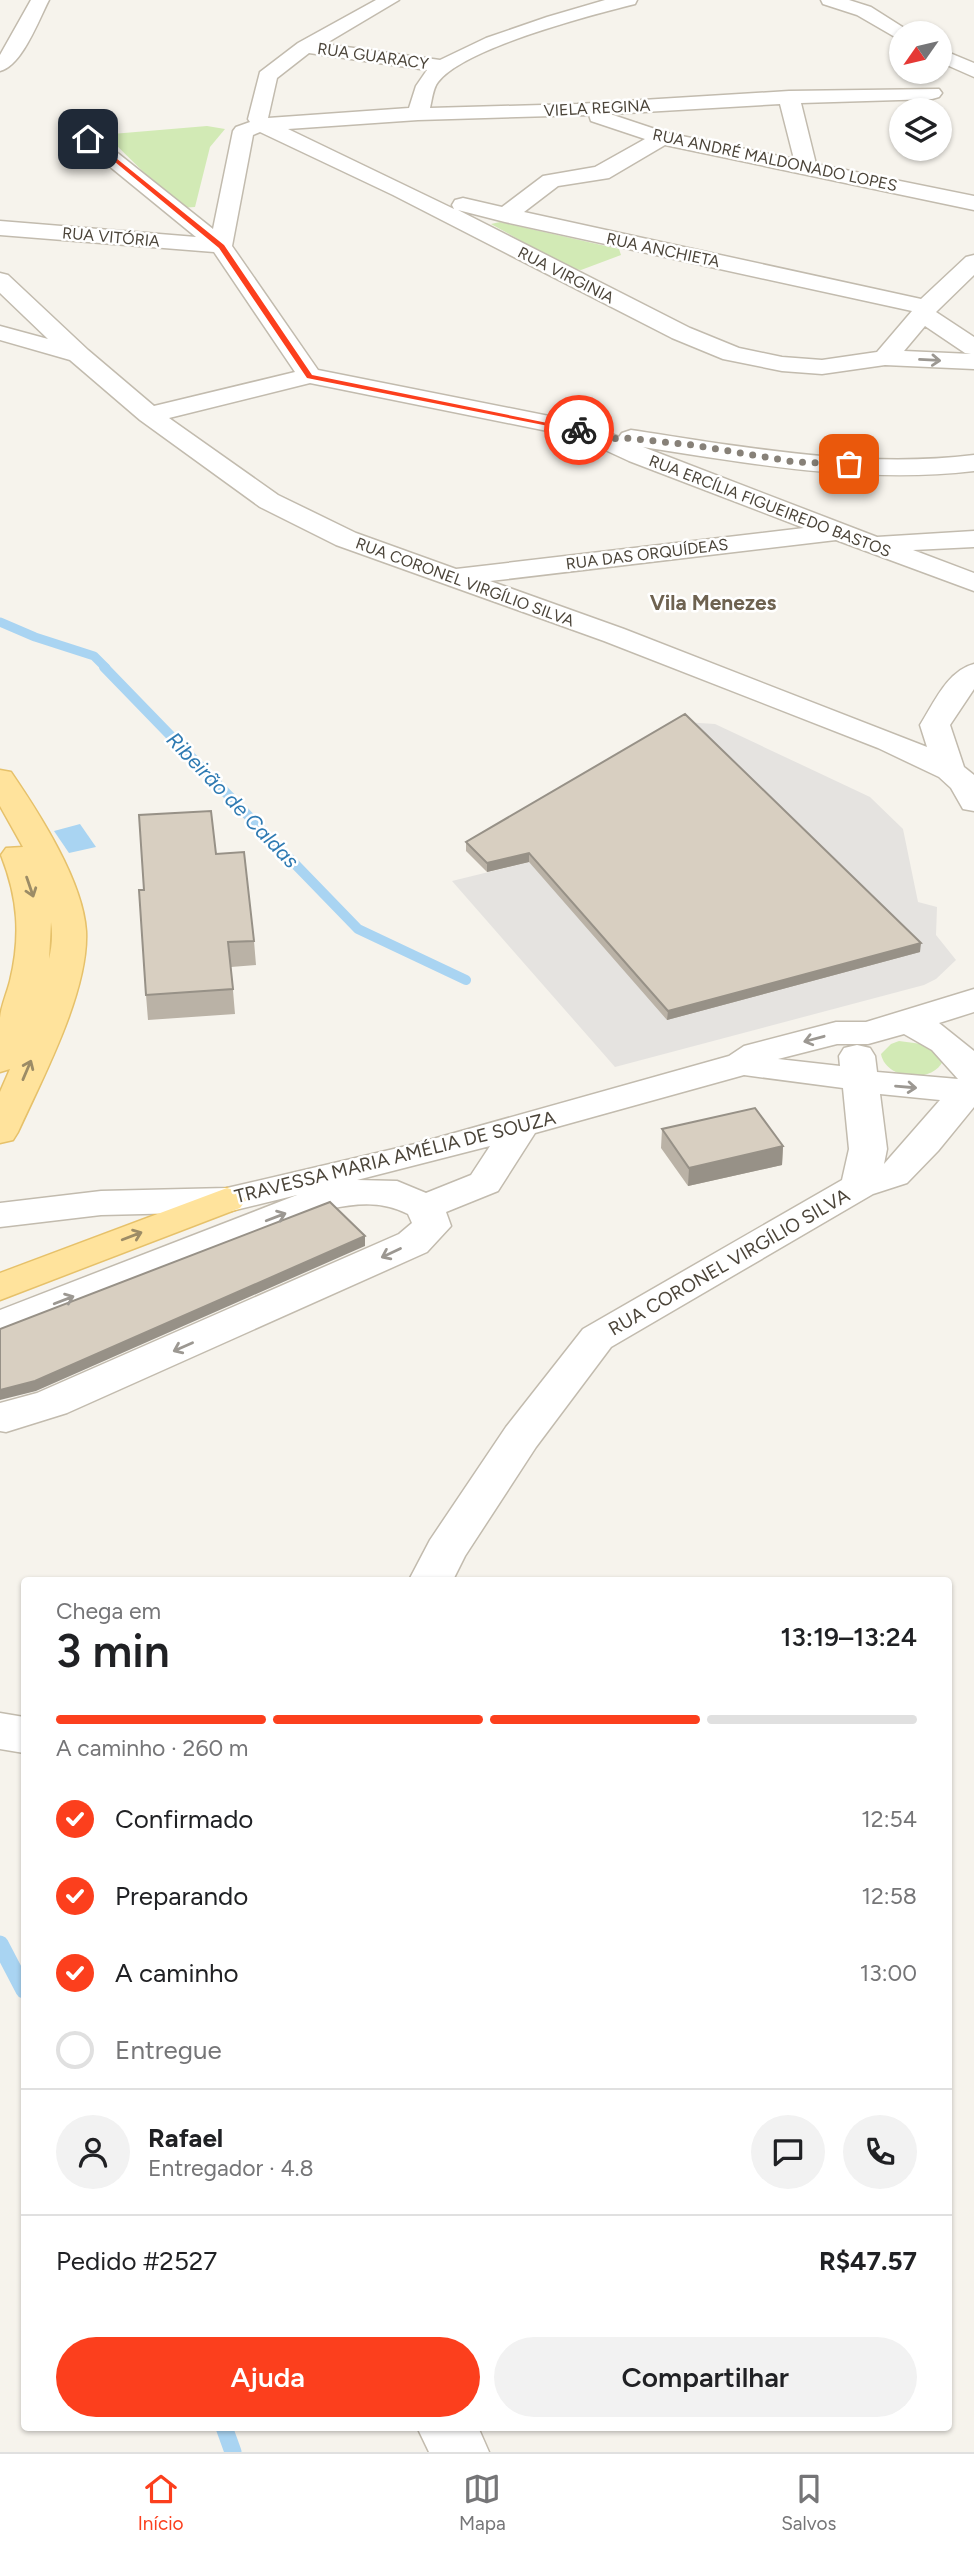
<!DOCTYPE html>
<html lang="pt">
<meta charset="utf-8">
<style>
body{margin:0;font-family:Figtree,sans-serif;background:#f2f2f2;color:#202124;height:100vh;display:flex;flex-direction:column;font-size:26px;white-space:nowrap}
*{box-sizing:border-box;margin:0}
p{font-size:23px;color:#757577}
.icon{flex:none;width:38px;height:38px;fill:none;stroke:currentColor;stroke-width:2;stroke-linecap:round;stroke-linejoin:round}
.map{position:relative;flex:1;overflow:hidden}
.side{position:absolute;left:21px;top:1577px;width:931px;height:854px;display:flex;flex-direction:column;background:#fff;border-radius:7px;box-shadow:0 2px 5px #0004}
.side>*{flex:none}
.needle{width:46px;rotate:236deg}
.fabs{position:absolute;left:889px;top:21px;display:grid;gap:14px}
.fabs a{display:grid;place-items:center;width:63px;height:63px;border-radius:50%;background:#fff;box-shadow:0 2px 5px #0004;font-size:35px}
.pin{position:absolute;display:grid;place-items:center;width:60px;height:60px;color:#fff;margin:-30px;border-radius:14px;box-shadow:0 4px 10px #0006}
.courier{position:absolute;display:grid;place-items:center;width:70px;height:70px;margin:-35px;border:5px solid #fc3f1d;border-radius:50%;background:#fff;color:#222;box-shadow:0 2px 9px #0007}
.headline em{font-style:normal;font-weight:600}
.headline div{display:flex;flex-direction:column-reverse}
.headline{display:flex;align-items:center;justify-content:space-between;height:119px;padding:0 35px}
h1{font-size:46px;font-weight:600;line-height:52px}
.bar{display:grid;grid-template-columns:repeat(4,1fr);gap:10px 7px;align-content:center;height:84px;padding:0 35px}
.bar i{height:9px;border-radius:5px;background:#e0e0e0}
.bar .active{background:#fc3f1d}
.bar p{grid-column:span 4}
.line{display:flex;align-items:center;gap:18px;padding:0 35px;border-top:2px solid #e0e0e0}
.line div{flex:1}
.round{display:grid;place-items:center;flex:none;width:74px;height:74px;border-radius:37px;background:#f2f2f2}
ol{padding:0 35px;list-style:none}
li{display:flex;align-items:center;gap:21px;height:77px}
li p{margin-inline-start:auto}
li .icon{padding:7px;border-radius:50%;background:#fc3f1d;color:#fff;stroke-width:4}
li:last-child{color:#757577}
li i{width:38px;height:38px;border:4px solid #e0e0e0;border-radius:50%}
.action{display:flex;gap:14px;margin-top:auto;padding:14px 35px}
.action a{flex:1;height:80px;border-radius:42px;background:#fc3f1d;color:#fff;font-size:28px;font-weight:600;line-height:80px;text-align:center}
.action a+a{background:#f2f2f2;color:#202124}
.tab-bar{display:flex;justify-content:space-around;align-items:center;height:98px;border-top:2px solid #e0e0e0;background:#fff;font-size:19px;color:#757577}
.tab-bar a{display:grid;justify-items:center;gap:4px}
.tab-bar .active{color:#fc3f1d}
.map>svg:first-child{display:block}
.green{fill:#d2eab5}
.parking{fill:#e5e3e0}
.water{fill:#a9d4f2}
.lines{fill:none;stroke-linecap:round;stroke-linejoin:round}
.stream-far2{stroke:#a9d4f2;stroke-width:9}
.stream-far1{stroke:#a9d4f2;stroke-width:10}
.stream{stroke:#a9d4f2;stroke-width:17}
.minor-casing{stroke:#c2bbae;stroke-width:3}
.major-casing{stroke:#e6c16a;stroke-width:3}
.minor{fill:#fff;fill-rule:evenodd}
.major{fill:#ffe39c;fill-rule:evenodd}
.wall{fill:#bab2a6}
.shaded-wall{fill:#979187}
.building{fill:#d8cfc1;stroke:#979187;stroke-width:2}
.oneway{stroke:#9c9892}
.oneway2{stroke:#9c8c66}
.route{fill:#fc3f1d}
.done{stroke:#878178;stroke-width:7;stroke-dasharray:0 12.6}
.labels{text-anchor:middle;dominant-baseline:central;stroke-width:5;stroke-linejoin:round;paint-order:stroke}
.far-street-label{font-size:16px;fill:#4b4439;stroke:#fff}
.street-label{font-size:19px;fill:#4b4439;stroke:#fff}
.far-district-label{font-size:21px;font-weight:bold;fill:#6e6250;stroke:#fff}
.water-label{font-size:21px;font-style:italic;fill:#2e7ab2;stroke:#fff}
</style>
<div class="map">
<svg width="974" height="2452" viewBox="0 0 974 2452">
<rect width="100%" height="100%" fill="#f6f3ec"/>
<!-- green -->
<path class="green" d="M207,126l18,3 -15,18 -15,60 -15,1 -71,-70 3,-4z
M500,222l119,27 2,6 -40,15 -9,-1 -81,-45z
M899,1041l30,4 14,16c-11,23 -57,19 -62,-7l10,-10z"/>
<!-- parking -->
<path class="parking" d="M684,722l31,2 155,73 33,32 15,73 19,5 -1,28 20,25 -20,19 -12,6 -309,82 -163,-186 77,-19z"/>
<!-- water -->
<path class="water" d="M80,824l16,23 -27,6 -15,-22z"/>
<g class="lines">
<!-- stream-far2 -->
<path class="stream-far2" d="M0,622l35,15 59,19 12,12"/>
<!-- stream-far1 -->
<path class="stream-far1" d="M104,667l254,262 108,51"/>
<!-- stream -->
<path class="stream" d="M0,1944l24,46
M224,2427l9,25"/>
<defs>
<path id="minor" d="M31,0h18c-10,19 -27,66 -49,71v-16z
M376,0h23l-74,44 115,16 46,-22 61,-21 58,-17h32l-2,4c-44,11 -171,44 -197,78 -5,6 -6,18 -8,26l147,-4 212,-13 150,-2 3,4 -3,4 -7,2 -131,4 15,61 158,32v14l-309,-65 -56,33 -51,8 -34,26 397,87 45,-42 8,-2v20l-38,37 38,25v32l-89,-4 -63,9 -40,-3 -59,-12 -51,-21 -279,-143 -133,-63 -7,3 -21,111 86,124 266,53 35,14 3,-4 9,-3c113,17 229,39 343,25v16c-110,13 -222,-7 -331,-24l234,90 97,-6v16l-61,3 61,23v18l-138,-51 -346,41 134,48 303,118 -7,-22c14,-22 27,-54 54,-61v25l-24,36 14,42 10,8v36l-11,-2 -12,-21 -12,-11 -61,-29 -274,-107 -268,-96 -76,-38 -120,-87 -70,-60 -70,-20v-14l48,13 -48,-46v-20l8,2 80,75 66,56 141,-34 -81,-120 -214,-17v-14l196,16 -115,-94 -3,-4 3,-4h14l118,94 20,-98 3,-4 14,-5 -2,-3 12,-47 38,-29zM309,53l118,17 -11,16 -7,22 -141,10 9,-40zM780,104l14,55 -127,-26 -57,-19zM589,115l2,6 54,18 -50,28 -52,9 -41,31 -39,-9 -8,2 -3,5 2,4 -166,-80 130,-9zM458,210l47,12 407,89 -35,41 -55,8 -40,-3 -43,-9 -49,-20zM925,326l40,27 6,1 -67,-3zM310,383l267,54 52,24 175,67 -348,41 -100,-36 -78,-38 -109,-77z
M821,0h28l22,7 41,26h-11v6l-6,-2 -38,-22 -34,-11z
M940,49l34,14v14l-34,-15z
M974,989v23l-35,11 35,28v56l-36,44 -31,32 -34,11 -262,153 -75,100 -71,109 -12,24h-44l21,-40 76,-113 77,-98 259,-149 7,-31 -6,-61 -99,-13 -209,58 -37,58 -52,21 5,14 -24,26 -360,161 -61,19 -6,-1v-28l37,-10 362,-159 13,-11 -4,-9c-26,-13 -50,-11 -78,-5l-330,129v-28l297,-115 -70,17 -126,3 -101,12v-24l101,-12 126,-3 188,-44 314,-88 15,-10 92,-24h30zM904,1034l28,16 26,29 -81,-7 -2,-16 -5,-8 -13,-3 -13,3 -5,8 1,10 -62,-7 59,-15h31zM880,1094l60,6 -56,64 3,-15zM490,1146l-19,29 -45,18 -29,-12 -40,-1z
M0,1713l24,4v36l-24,-4z
M417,2427h61l11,25h-60z"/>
<path id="major" d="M0,770l11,2c28,41 72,109 75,159 3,60 -43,146 -68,201l-5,8 -13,3v-51l10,-23 -10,3c0,-18 0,-37 0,-54 1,-12 7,-25 10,-37 11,-45 8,-83 -9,-126l5,-7 17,-1 -23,-41zM51,922c2,12 1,25 -2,37z
M227,1188l13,4 6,8 -6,8 -240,92v-27z"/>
</defs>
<!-- minor casing -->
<use href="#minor" class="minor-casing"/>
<!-- major casing -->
<use href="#major" class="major-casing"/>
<!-- minor -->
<use href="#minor" class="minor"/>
<!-- major -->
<use href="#major" class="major"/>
</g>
<!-- wall -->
<path class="wall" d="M685,714l235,238 -253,68 -138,-158 -42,10 -21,-21v-9z
M216,854l38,87 2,24 -25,2 4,47 -87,6 -2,-25 -2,-105z
M662,1129l121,17 -1,19 -94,21 -27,-38z"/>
<!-- shaded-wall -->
<path class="shaded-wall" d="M529,853v9l-42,10v-9z
M921,943l-1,9 -253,68 1,-9z
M783,1146l-1,19 -94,21 1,-18z
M365,1236v10l-329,145 -36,9v-10z"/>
<!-- building -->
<path class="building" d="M685,714l236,229 -253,68 -139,-158 -42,10 -21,-21z
M211,811l5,43 28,-2 10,89 -26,1 5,47 -87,6 -7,-105h5l-5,-75z
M755,1108l28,38 -94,22 -27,-39z
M330,1202l35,34 -330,145 -35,9v-61z"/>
<!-- one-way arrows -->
<defs><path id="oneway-shaft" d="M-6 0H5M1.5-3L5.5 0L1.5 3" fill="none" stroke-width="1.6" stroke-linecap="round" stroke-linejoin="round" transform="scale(1.75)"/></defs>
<g class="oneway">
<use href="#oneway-shaft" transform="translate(930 360) rotate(3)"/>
<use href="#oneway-shaft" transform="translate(814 1039) rotate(165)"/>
<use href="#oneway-shaft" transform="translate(906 1087) rotate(5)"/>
<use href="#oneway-shaft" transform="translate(276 1217) rotate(-21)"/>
<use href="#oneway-shaft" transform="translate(391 1253) rotate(155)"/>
<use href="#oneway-shaft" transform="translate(64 1300) rotate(-21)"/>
<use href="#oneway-shaft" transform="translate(183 1347) rotate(156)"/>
</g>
<g class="oneway2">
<use href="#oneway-shaft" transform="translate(30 887) rotate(71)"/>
<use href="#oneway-shaft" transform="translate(27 1070) rotate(-67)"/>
<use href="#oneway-shaft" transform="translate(132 1236) rotate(-21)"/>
</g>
<!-- route -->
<path class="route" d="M86,138h5l133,107 88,130 270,55 -3,2 -272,-54 -88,-130z"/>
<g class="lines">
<!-- done -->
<path class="done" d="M579,430l26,9 20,-1 68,7 102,17 54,2"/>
</g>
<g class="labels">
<!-- far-street labels -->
<g class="far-street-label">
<text transform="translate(373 56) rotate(8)">RUA GUARACY</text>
<text transform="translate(597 108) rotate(-3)">VIELA REGINA</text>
<text transform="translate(775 160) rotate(12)">RUA ANDRÉ MALDONADO LOPES</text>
<text transform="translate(111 237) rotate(5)">RUA VITÓRIA</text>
<text transform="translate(663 250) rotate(12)">RUA ANCHIETA</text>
<text transform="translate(566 275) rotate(27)">RUA VIRGINIA</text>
<text transform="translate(770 506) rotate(21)">RUA ERCÍLIA FIGUEIREDO BASTOS</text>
<text transform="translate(647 554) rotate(-7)">RUA DAS ORQUÍDEAS</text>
<text transform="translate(465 582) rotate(20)">RUA CORONEL VIRGÍLIO SILVA</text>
</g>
<!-- street labels -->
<g class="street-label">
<text transform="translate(395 1157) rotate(-14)">TRAVESSA MARIA AMÉLIA DE SOUZA</text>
<text transform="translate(729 1262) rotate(-30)">RUA CORONEL VIRGÍLIO SILVA</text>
</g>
<!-- far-district labels -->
<g class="far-district-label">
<text x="713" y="602">Vila Menezes</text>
</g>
<!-- water labels -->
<g class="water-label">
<text transform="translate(233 800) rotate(46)">Ribeirão de Caldas</text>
</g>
</g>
</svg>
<div class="fabs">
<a><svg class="needle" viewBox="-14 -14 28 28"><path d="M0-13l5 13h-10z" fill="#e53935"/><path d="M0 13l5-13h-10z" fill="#757577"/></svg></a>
<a><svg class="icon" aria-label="layers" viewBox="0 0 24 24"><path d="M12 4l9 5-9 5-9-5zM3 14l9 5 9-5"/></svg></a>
</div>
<div class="pin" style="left:849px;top:464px;background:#ea580c"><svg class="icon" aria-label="bag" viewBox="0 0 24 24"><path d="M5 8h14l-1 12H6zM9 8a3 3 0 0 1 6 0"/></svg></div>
<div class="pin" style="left:88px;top:139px;background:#1f2937"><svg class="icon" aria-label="home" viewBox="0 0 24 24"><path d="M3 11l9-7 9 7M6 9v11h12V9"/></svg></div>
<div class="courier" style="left:579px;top:430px"><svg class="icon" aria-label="bike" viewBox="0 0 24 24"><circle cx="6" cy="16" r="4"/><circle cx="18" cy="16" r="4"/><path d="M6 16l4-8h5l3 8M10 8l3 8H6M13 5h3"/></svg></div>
<section class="side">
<div class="headline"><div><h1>3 min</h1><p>Chega em</p></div><em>13:19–13:24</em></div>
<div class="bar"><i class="active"></i><i class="active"></i><i class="active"></i><i></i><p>A caminho · 260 m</p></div>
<ol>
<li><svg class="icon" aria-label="check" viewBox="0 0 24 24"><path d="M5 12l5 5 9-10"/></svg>Confirmado<p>12:54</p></li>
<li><svg class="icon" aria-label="check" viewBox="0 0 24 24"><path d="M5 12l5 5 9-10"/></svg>Preparando<p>12:58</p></li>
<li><svg class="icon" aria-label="check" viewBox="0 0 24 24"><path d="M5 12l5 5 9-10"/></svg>A caminho<p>13:00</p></li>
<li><i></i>Entregue</li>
</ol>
<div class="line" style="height:126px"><a class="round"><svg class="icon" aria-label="person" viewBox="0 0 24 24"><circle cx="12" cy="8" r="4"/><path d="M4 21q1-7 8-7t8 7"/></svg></a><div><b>Rafael</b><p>Entregador · 4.8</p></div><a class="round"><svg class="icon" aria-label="chat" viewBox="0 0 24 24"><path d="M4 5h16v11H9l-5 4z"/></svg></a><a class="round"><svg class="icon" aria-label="phone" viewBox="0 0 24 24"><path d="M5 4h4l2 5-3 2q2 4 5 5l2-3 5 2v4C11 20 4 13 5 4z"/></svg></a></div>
<div class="line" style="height:91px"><div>Pedido #2527</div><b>R$47.57</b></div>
<div class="action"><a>Ajuda</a><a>Compartilhar</a></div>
</section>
</div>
<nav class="tab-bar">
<a class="active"><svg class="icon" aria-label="home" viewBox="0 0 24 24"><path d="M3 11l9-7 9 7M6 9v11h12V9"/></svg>Início</a>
<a><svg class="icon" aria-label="map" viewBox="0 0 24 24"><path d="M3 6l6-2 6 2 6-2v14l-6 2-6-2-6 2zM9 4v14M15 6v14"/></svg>Mapa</a>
<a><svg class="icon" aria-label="saved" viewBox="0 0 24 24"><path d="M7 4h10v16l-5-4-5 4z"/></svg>Salvos</a>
</nav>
